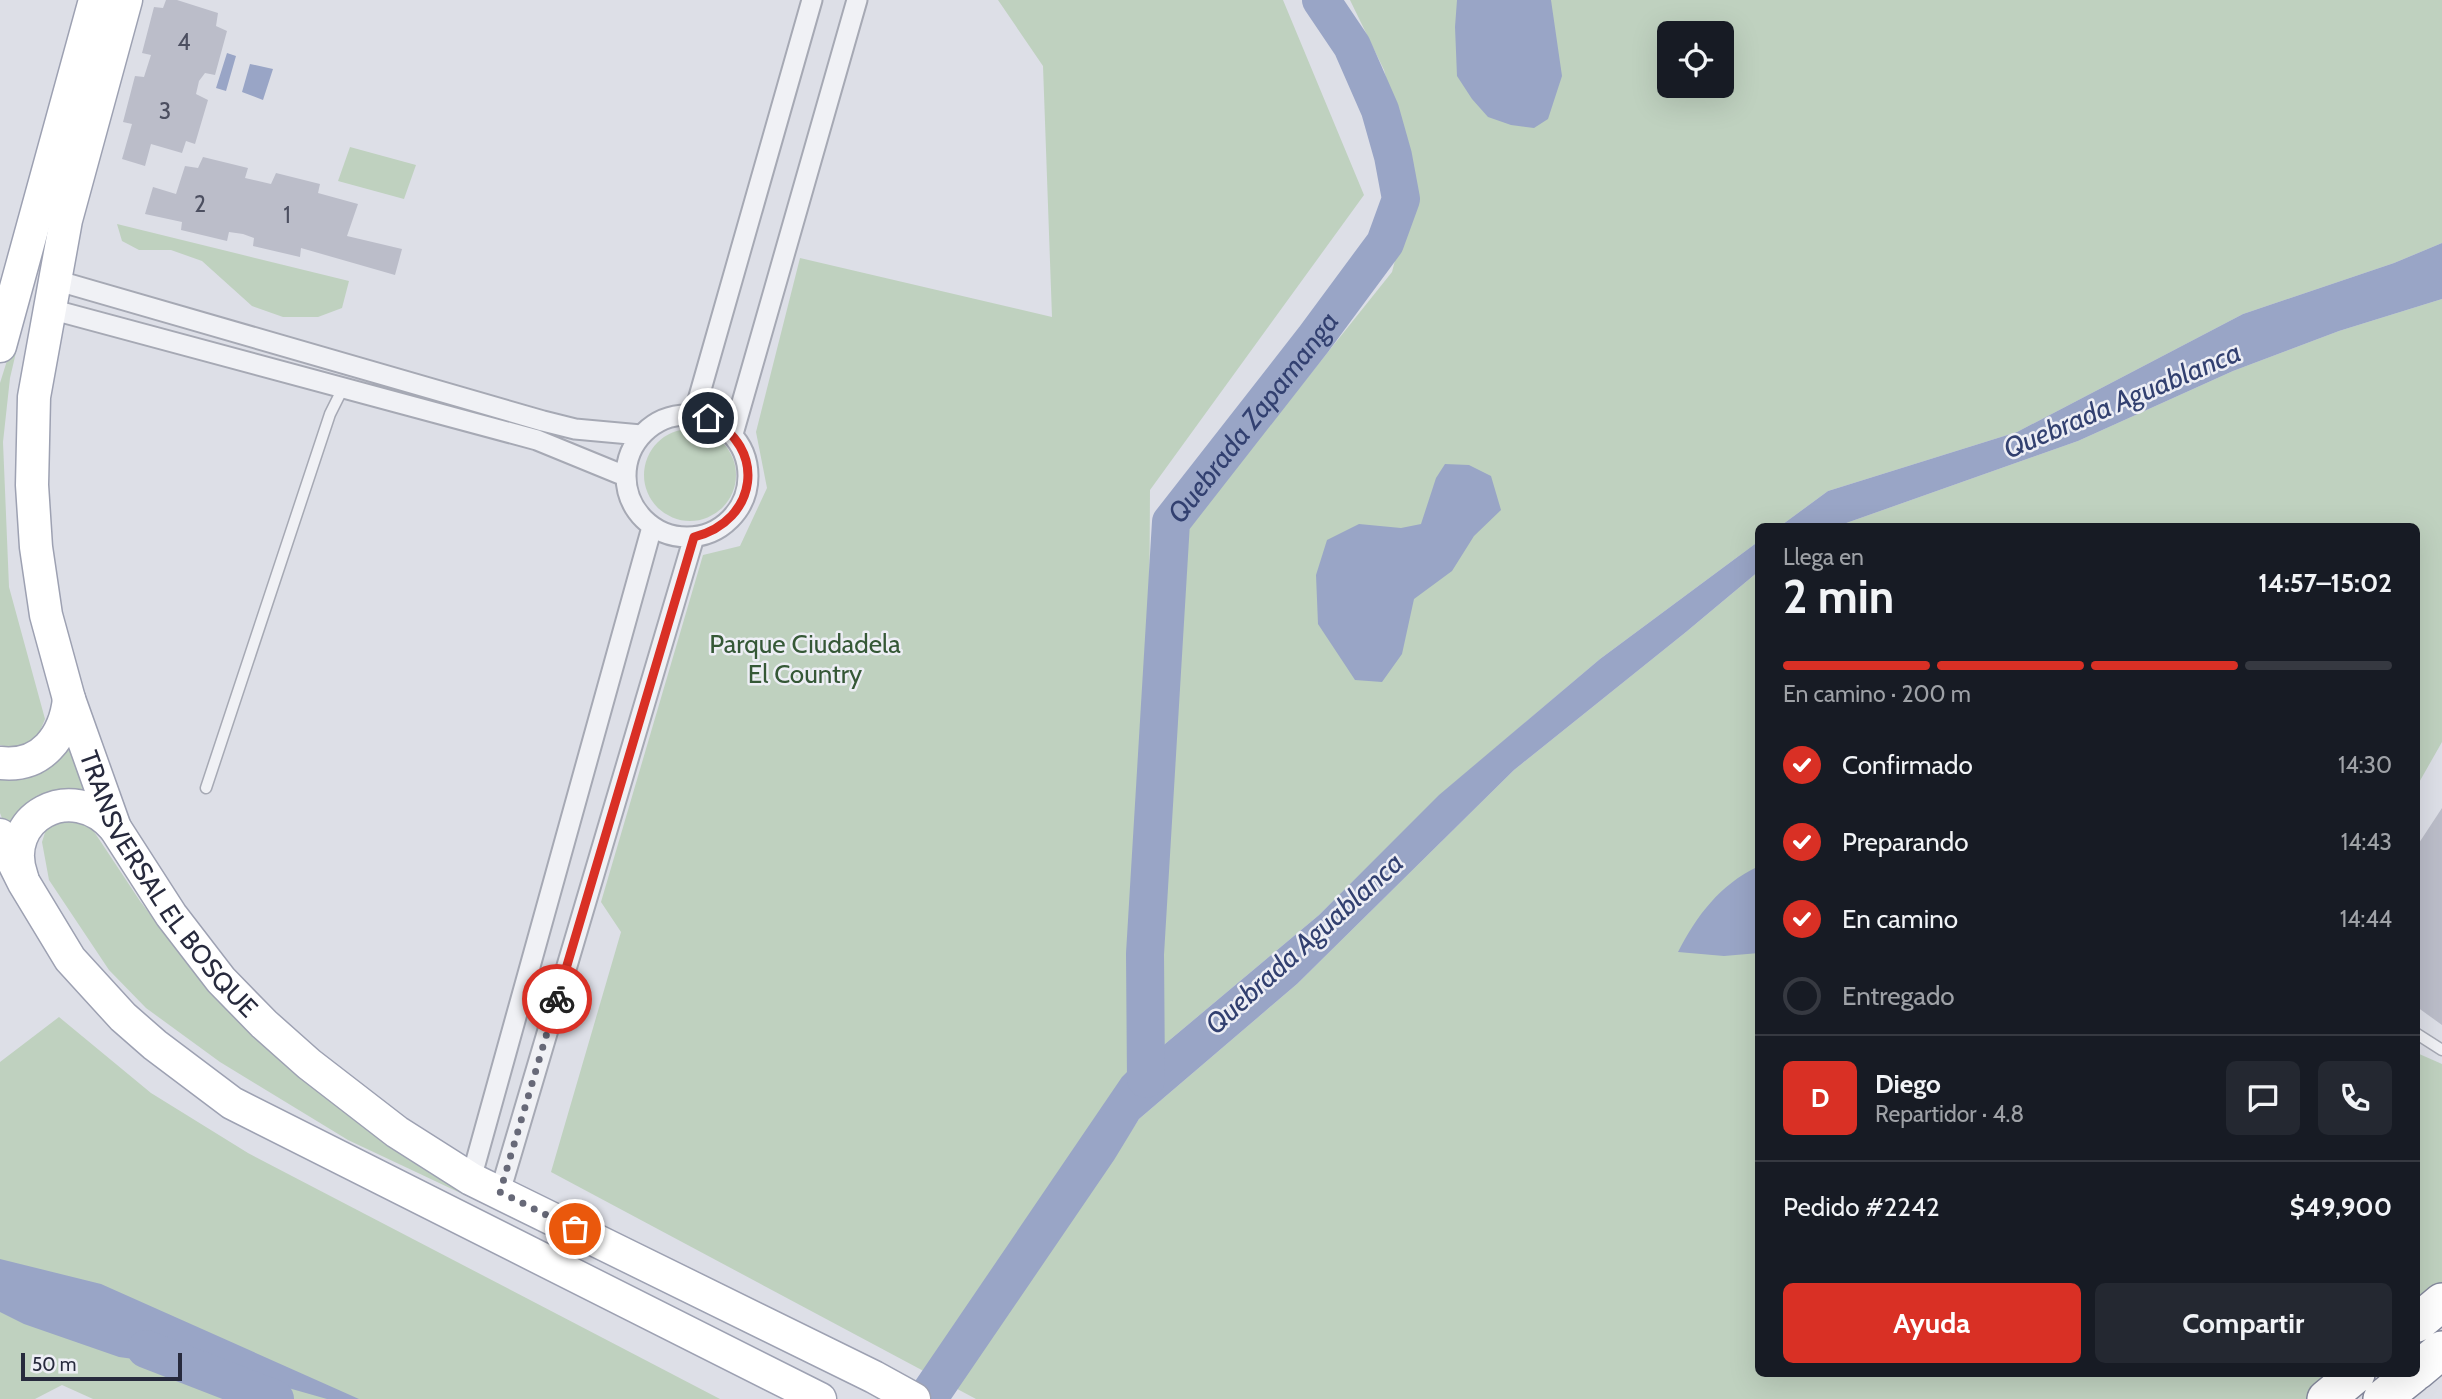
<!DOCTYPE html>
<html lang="es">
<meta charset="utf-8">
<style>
body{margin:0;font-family:Cabin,sans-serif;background:#242831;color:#f1f3f6;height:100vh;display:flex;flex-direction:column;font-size:26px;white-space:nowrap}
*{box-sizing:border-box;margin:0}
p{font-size:23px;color:#9ea1a6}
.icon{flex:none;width:38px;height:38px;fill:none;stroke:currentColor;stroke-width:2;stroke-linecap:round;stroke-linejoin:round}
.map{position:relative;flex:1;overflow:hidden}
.panel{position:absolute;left:1755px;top:523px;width:665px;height:854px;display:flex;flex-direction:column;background:#171b24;border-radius:10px;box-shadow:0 7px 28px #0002}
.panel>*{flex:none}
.tools{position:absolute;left:1657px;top:21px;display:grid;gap:14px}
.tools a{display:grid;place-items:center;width:77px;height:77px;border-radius:10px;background:#171b24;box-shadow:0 7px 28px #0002;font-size:35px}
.scale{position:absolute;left:21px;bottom:18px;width:161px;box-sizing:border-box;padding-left:7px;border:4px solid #272a3d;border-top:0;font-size:19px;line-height:24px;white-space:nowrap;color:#272a3d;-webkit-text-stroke:5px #edeef5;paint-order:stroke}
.pin{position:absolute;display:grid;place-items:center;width:60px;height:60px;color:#fff;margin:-30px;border:4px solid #fff;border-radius:50%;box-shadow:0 2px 7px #0007}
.courier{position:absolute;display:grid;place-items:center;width:70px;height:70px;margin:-35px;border:5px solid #d93025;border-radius:50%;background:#fff;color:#222;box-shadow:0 2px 9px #0007}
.summary em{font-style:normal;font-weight:700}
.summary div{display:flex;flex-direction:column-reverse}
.summary{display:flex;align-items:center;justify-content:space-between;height:119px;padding:0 28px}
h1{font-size:46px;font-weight:700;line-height:52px}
.bar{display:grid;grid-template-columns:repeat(4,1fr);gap:10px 7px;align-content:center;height:84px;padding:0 28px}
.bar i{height:9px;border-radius:5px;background:#363941}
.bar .selected{background:#d93025}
.bar p{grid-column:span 4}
.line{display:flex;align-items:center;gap:18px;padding:0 28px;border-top:2px solid #363941}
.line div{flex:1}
.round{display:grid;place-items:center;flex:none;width:74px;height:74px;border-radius:10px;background:#242831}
ol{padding:0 28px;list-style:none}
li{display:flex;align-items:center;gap:21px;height:77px}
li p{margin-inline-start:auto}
li .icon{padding:7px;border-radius:50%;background:#d93025;color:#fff;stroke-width:4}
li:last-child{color:#9ea1a6}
li i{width:38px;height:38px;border:4px solid #363941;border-radius:50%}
.cta{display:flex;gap:14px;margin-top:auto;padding:14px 28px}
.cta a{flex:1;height:80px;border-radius:10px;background:#d93025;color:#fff;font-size:28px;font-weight:700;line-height:80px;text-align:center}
.cta a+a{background:#242831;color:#f1f3f6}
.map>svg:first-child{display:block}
.green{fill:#bfd1bf;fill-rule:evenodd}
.water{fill:#99a5c6}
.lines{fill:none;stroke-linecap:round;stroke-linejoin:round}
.river{stroke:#99a5c6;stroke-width:38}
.building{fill:#bbbdc9}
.lane-casing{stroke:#a6a9b4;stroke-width:13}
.street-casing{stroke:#a6a9b4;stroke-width:23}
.primary-casing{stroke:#9da1b2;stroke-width:35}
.highway-casing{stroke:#85899d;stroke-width:40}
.lane{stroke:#f0f1f5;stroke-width:10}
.street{stroke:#f0f1f5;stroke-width:19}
.primary{stroke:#fff;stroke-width:32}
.highway{stroke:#fff;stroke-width:37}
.done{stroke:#676978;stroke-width:7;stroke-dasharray:0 12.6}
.route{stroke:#d93025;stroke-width:9}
.labels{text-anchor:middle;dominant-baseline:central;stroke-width:5;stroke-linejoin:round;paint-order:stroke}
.number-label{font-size:23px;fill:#4c4f60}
.park-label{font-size:26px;fill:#355836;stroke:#edeef5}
.street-label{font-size:26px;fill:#272a3d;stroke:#edeef5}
.water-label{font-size:28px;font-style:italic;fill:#324070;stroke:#edeef5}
</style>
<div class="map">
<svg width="2442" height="1399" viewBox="0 0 2442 1399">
<rect width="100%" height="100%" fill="#dddfe7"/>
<!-- green -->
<path class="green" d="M998,0h285l81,195 -214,295 -3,460 37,-418 208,-260 22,-85 -30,-117 -34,-70h1092v243l-48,20 -151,51 -226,118 -189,59 -49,36h-20v14l-159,118 -160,136 -121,120 -166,139 -7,-81v84l-28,94 21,-32 158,-135 217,-214 172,-138 73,-61v803h603l-29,25h-1357l-425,-227 70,-240 -20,-30 102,-347 37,-9 27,-58 -11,-56 44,-174 252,59 -9,-251zM1670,33h52v53h-52z
M350,147l66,18 -12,34 -66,-18z
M117,224l232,57 -7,27 -24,9h-35l-31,-11 -50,-45 -31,-11h-32l-17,-9z
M35,271l-25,107 -7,64 6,145 36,132 -10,24 -14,7 -21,-5v-362z
M2442,299v443l-25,44v-259h-582l243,-86 155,-70 106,-40z
M644 475a46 46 0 1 1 92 0a46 46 0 1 1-92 0Z
M67,728l25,65c-56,-7 -58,8 -79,55l-13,-35v-42z
M62,815l25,6 53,80 70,92 34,31 261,190 -157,-74 -128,-78 -74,-54 -37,-38 -60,-90 -7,-38 6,-19z
M59,1017l92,76 97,60 472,246h-627l-31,-14 -27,14h-35v-337z
M2417,1053l25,11v242l-25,21z"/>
<!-- water -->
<path class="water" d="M1457,0h94l11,76 -14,43 -14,9 -23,-3 -23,-8 -16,-18 -15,-23 -2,-49z
M227,53l9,3 -10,35 -10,-3z
M250,64l23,5 -10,31 -21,-8z
M2442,243v56l-103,32 -106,40 -155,70 -243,86h-56l49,-36 189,-59 226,-118 151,-51z
M1445,464l24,1 22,11 10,34 -27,26 -22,35 -38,28 -12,55 -20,28 -27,-2 -37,-56 -2,-49 11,-35 32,-16 42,4 20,-4 15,-46z
M1759,541v30l-73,61 -172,138 -217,214 -158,135 -25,41 -163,239h-48l219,-322 12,-12 19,-11 166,-139 120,-120 161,-136z
M1757,867l2,86 -35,3 -46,-4c19,-37 42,-67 79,-85z
M0,1259l101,25 258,115h-32l-92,-26 -116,-16 -95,-33 -24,-12z"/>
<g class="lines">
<!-- river -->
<g class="river">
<path id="s1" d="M1146,1079l-1,-125 26,-432 143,-183 71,-96 16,-44 -8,-43 -13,-46 -28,-64 -31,-46"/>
<path d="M146,1349l129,50"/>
</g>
</g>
<!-- building -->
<path class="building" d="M166,0h11l41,13 -2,13 11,5 -12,44 -10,-2 -6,8 -3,13 12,6 -13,44 -9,-3 -4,12 -31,-9 -6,22 -23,-7 10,-35 -9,-2 12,-46 9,1 7,-22 -9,-2 12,-46 9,1z
M203,157l45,11 -3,10 26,6 5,-11 44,11 -2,9 40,11 -11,32 55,13 -7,26 -94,-27 -1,9 -47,-11 1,-8 -11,-4 -14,-2 -2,9 -46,-11 1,-8 -37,-8 8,-27 23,7 9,-28 13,2z
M2442,808v217l-25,-18v-161z"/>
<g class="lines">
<defs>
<path id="lane" d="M206,788l124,-374 13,-26
M2417,1034l25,16"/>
<path id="street" d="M55,280l488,141 32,8 66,6
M50,309l487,131 88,36
M694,414l118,-414
M626 476a61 61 0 1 1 122 0a61 61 0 1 1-122 0Z
M733,434l124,-434
M471,1179l181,-652
M500,1192l194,-655"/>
<g id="primary">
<path id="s2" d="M126,0l-60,220 -32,177 -2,88 4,62 10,68 23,84 46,129 56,87 50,65 43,44 45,40 88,68 74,47 403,198 40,22"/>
<path d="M0,346l95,-346"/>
<path d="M0,763c42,5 65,-27 69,-64"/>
<path d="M0,835l24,48 46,76 53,58 32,28 77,58 588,296"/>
<path d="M22,877c-22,-59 50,-99 93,-49"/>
</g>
<path id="highway" d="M2417,1323l25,-21
M2417,1371l25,-21
M2326,1399l30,-25
M2382,1399l31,-25"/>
</defs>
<!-- lane casing -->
<use href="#lane" class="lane-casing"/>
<!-- street casing -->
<use href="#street" class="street-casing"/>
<!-- primary casing -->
<use href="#primary" class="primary-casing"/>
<!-- highway casing -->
<use href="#highway" class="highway-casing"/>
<!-- lane -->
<use href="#lane" class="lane"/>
<!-- street -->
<use href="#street" class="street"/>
<!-- primary -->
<use href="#primary" class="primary"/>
<!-- highway -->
<use href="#highway" class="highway"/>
</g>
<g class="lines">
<!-- done -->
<path class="done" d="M557,999l-57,193 75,37"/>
<!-- route -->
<path class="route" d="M557,999l137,-462c64,-16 74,-90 14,-119"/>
</g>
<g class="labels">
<!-- number labels -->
<g class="number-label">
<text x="184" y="42">4</text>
<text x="165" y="111">3</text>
<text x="200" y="204">2</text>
<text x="287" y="215">1</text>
</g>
<!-- park labels -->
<g class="park-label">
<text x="805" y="644">Parque Ciudadela<tspan x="805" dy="30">El Country</tspan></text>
</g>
<!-- street labels -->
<g class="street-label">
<text stroke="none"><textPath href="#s2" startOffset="926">TRANSVERSAL EL BOSQUE</textPath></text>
</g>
<!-- water labels -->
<g class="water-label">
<text transform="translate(2122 400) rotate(-23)">Quebrada Aguablanca</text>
<text stroke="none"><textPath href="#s1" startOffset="691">Quebrada Zapamanga</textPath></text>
<text transform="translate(1304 943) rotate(-42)">Quebrada Aguablanca</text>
</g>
</g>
</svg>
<div class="tools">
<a><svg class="icon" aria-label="locate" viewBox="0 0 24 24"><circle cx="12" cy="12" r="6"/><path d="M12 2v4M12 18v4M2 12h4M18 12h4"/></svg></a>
</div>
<div class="scale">50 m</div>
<div class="pin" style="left:575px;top:1229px;background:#ea580c"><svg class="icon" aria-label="bag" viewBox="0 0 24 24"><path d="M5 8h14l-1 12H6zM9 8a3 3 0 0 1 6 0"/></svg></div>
<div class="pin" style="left:708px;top:418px;background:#1f2937"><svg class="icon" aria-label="home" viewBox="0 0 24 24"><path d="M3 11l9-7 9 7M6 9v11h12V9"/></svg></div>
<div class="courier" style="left:557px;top:999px"><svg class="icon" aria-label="bike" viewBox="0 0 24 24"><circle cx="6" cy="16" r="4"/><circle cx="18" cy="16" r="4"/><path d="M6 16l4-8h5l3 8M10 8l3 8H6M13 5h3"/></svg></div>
<section class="panel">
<div class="summary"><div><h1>2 min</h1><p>Llega en</p></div><em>14:57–15:02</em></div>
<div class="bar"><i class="selected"></i><i class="selected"></i><i class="selected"></i><i></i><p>En camino · 200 m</p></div>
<ol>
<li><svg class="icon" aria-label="check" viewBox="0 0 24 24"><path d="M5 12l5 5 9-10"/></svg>Confirmado<p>14:30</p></li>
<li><svg class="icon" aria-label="check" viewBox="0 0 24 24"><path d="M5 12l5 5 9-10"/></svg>Preparando<p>14:43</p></li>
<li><svg class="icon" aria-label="check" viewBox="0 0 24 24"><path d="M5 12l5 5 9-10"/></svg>En camino<p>14:44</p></li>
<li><i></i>Entregado</li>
</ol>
<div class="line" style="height:126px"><b class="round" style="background:#d93025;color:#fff">D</b><div><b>Diego</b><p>Repartidor · 4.8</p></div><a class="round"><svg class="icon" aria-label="chat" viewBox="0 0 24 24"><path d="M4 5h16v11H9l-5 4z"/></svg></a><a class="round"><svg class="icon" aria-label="phone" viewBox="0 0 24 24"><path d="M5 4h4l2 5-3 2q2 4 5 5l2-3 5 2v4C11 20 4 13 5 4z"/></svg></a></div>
<div class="line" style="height:91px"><div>Pedido #2242</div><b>$49,900</b></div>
<div class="cta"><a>Ayuda</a><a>Compartir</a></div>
</section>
</div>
